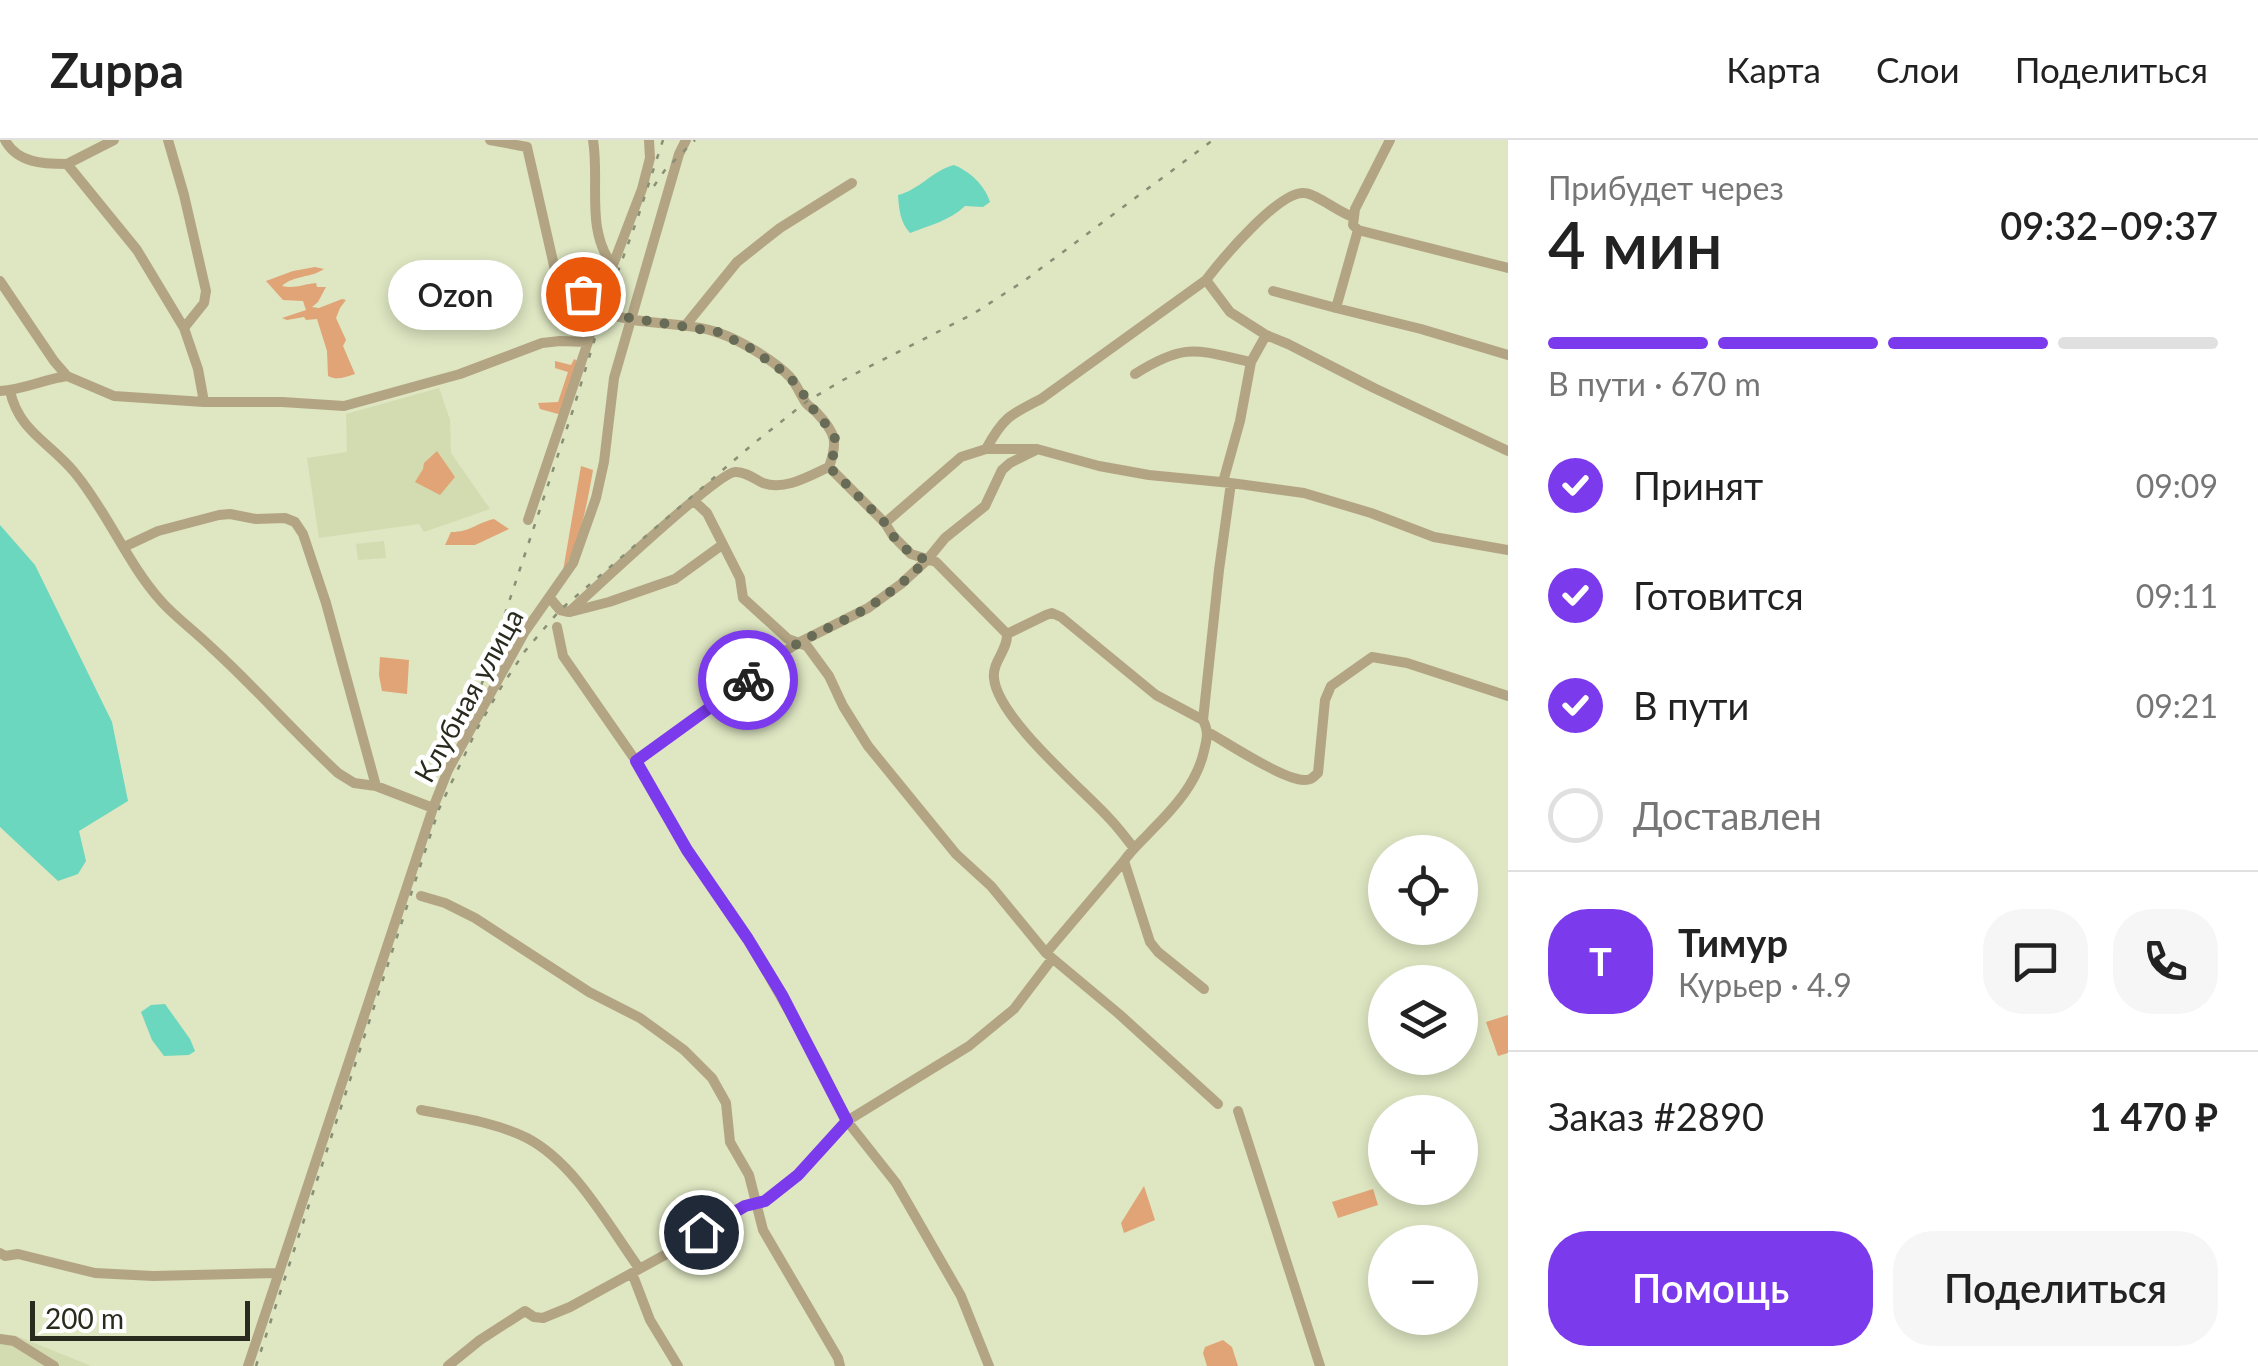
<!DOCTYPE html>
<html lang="ru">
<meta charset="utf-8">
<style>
body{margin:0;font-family:Lato,sans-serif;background:#f6f6f6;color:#222;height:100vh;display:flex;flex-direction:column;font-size:38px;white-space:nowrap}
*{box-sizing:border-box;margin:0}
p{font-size:32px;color:#767676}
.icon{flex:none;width:55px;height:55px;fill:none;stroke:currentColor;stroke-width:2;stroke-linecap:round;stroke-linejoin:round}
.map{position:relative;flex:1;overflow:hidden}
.sheet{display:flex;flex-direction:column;background:#fff;width:750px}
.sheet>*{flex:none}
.controls{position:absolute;left:1368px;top:695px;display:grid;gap:20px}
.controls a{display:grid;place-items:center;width:110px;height:110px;border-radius:50%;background:#fff;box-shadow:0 5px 15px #0003;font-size:50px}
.scale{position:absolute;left:30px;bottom:25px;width:220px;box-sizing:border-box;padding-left:10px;border:5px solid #282b1d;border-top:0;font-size:28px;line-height:35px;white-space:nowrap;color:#282b1d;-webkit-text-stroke:8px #fff;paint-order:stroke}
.pin{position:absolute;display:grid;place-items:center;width:85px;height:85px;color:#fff;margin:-42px;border:5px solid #fff;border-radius:50%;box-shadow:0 2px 10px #0007}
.courier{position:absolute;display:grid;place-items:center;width:100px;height:100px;margin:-50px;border:8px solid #7c3aed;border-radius:50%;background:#fff;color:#222;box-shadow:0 2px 12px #0007}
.bubble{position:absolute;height:70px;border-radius:35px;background:#fff;box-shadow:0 5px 15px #0003;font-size:32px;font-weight:600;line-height:70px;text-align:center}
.summary em{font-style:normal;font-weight:600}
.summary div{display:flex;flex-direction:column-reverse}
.summary{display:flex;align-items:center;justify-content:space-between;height:170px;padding:0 40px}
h1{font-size:65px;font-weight:600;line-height:75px}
.bar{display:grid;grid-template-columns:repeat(4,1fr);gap:15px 10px;align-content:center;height:120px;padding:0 40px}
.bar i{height:12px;border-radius:8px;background:#e0e0e0}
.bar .current{background:#7c3aed}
.bar p{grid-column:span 4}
.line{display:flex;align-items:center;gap:25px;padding:0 40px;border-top:2px solid #e0e0e0}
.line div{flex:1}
.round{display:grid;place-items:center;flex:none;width:105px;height:105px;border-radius:40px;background:#f6f6f6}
ol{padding:0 40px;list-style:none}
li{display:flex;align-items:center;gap:30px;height:110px}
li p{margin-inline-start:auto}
li .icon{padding:10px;border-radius:50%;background:#7c3aed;color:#fff;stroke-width:4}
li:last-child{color:#767676}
li i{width:55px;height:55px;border:5px solid #e0e0e0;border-radius:50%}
.action{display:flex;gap:20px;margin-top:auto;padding:20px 40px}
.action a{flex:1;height:115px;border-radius:40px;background:#7c3aed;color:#fff;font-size:40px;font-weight:600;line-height:115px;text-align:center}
.action a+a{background:#f6f6f6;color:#222}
header{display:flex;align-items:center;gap:60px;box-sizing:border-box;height:140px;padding:0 50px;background:#fff;border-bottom:2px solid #e0e0e0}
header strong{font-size:48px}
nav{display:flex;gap:55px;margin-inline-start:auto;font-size:35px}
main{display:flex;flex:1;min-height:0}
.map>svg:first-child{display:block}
.built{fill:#d3dbb1}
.green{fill:#e0a476}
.water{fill:#6ad7be}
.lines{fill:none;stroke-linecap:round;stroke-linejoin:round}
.minor{stroke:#b3a584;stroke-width:10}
.rail{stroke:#898f75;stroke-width:2.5;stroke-dasharray:5 10;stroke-linecap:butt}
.done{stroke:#686c57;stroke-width:10;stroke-dasharray:0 18}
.route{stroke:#7c3aed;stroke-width:12}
.labels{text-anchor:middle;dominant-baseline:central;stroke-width:9;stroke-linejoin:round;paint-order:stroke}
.street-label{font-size:28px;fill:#282b1d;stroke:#fff}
</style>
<header>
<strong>Zuppa</strong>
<nav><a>Карта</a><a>Слои</a><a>Поделиться</a></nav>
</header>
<main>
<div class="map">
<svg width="1508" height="1226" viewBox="0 0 1508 1226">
<rect width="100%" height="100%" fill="#dee6c2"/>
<!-- built -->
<path class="built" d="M439,248l11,32 1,33 39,56 -66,23 -5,-8 -100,14 -12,-80 40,-6 -1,-38z
M384,401l2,17 -28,2 -2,-16z
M0,1194l17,2 74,30h-91z"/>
<!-- green -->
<path class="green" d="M315,127l9,2c-13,9 -30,6 -42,17 13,3 22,-2 34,-3l1,4h9l-8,15 -6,5 7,1 23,-9 4,1 -6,8 -4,10 10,22 -3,6 12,28c-10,3 -18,7 -27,2l-1,-25 -10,-32 -11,1 -2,-3 -17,3 -5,-2 24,-8 -3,-9 -20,-1 -17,-19 27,-10z
M574,219l4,2 -16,54 -22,-6 -2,-6 20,-1 10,-30 -13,-4v-7l16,4z
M437,311l18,26 -15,18 -25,-13 8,-13 1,-6z
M581,326l12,4c-6,34 -12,70 -30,101z
M494,379l15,10 -34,16h-30l6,-13c20,0 25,-9 43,-13z
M380,517l29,3 -2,34 -25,-3 -3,-16z
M1508,875v38l-10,3 -12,-34z
M1144,1046l11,34 -31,13 -3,-10z
M1373,1049l5,16 -40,13 -6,-16z
M1223,1200l9,7 6,19h-31l-4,-13 2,-6z"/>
<!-- water -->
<path class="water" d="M954,25c15,6 31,20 36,37l-7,5 -18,-1c-16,15 -35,19 -55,27 -10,-11 -11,-24 -12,-38 21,-5 34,-24 56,-30z
M0,385l35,40 77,157 16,79 -49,30 7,30 -8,13 -20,7 -58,-54z
M165,864l25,35 5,12 -6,4 -25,1 -12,-16 -11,-28 10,-7z"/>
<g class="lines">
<!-- minor -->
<path class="minor" d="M5,0c12,23 38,24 62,24l70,86 47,78 14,41 6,33
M168,0l16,55 22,96 -2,12 -20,25
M490,0l37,7 28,123c5,16 15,16 28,23 8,5 15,15 23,19 28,14 81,9 113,21 21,7 56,28 71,44 7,8 10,17 16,26 3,4 8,6 11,10 19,20 21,29 12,54
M593,0c7,42 -8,90 20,126
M1390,0l-35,69 -2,16 5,5 150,38
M67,24l47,-24
M1206,140c16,-21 73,-89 98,-87 11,0 34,19 49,24
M0,141l54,80 13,15 47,20 90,6h78l62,4 116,-32 82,-31 18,-2 28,1
M1273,151l63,17 22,-78
M1336,168l85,21 87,26
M685,186l52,-64 43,-34 72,-45
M1135,234c51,-32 61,-24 116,-12
M0,251c23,-1 45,-12 67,-15
M10,251c9,41 41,52 65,82 33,40 52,90 86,128 15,17 35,31 51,47 44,40 83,85 126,125l16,10 22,3 57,22
M986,309c17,-31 23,-34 55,-50l165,-119 24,32 36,23 22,9 86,44 134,63
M1223,342l17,-61 11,-59 15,-27
M694,361l13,12 33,65 3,20 45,41 19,7 22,30 14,30 25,40 88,108 35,32 55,67 73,61 99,90
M528,380l60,-178 10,-38 44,-115 8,-31 -1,-18
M885,383l8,13 18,18 25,8 71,72c1,16 -15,28 -13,44 3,39 86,109 114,139 9,9 17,20 25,30
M124,407l34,-16 61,-16 11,-1 26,5 29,-1 10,4 8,12 23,69 50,183
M550,458l10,12 9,2c22,-20 148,-139 166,-140 9,-1 20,7 28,11 22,8 46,-7 66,-16l56,56 76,-66 25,-8h51l62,17 50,9 82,8 73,10 67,20 63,24 74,13
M570,472l39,-10 66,-23 47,-34
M557,487l6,29 73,105 51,90 61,88 70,123 29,59 49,62 65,113 28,70
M1007,494l39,-19 6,-2 9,4 95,78 47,25
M1208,592c21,12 74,47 96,48 8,0 8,-2 14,-7l7,-73 6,-14 41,-29 35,6 101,33
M636,621l96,-69 42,-34 24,-15 70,-35 33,-24 26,-24 18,-22 40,-32 17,-36 8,-7 26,-13
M1124,721l26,81 8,10 46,37
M421,756l24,7 30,15 114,74 51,26 44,32 28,28 14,25 4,39 19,33 14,55 75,128 2,8
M1046,813l78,-92c8,-12 17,-19 27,-30 23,-23 46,-48 53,-80 3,-12 5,-19 -1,-31l16,-150 12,-87
M421,970c35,7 74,12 106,28 48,25 81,87 112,130
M1238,971l82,255
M0,1113l5,3 13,-2 77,19 58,3 125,-3
M632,1133l18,47 28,46
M0,1199l14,2 40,25
M248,1226l185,-558 15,-38 76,-137 49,-70 23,-65 8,-36 10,-84 65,-224 7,-14
M448,1226l32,-26 45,-29 9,6 9,1 27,-11 113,-62 62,-39 20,-5 33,-26 49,-54 122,-75 45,-37 38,-50"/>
<!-- rail -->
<path class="rail" d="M654,46l11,-16 30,-30
M467,588l106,-318 30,-98 35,-95 25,-77
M256,1226l183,-557 38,-80 23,-40 25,-38 35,-41 193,-166 53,-42 37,-22 130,-66 51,-33 189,-141"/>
</g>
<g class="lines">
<!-- done -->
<path class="done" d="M583,154l15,10 5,8 27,6 88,14 32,16 37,26 16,19 3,9 12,12 15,20 3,7 -1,9 -6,17 56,56 8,13 18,18 16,6 -26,24 -33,24 -70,35 -50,37"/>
<!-- route -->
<path class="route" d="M701,1092l44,-26 20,-5 33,-26 49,-54 -65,-126 -34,-56 -61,-89 -51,-89 112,-81"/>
</g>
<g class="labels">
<!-- street labels -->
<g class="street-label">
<text transform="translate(468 555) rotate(-61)">Клубная улица</text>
</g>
</g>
</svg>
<div class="controls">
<a><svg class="icon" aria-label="locate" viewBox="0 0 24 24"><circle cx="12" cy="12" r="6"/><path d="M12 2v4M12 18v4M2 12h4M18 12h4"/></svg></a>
<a><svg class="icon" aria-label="layers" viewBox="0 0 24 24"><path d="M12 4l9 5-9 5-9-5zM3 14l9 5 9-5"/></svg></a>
<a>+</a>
<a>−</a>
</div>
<div class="scale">200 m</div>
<div class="pin" style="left:583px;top:154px;background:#ea580c"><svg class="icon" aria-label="bag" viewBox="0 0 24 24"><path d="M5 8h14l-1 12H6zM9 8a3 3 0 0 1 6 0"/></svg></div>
<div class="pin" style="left:701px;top:1092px;background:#1f2937"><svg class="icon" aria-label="home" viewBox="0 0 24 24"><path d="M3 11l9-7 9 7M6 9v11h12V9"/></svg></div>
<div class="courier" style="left:748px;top:540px"><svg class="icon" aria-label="bike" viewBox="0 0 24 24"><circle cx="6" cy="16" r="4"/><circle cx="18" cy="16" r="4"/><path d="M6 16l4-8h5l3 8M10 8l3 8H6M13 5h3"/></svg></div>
<div class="bubble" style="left:388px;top:120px;width:135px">Ozon</div>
</div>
<section class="sheet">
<div class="summary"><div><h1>4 мин</h1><p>Прибудет через</p></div><em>09:32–09:37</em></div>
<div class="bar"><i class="current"></i><i class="current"></i><i class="current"></i><i></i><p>В пути · 670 m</p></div>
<ol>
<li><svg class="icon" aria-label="check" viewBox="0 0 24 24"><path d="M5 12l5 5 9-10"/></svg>Принят<p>09:09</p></li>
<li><svg class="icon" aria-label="check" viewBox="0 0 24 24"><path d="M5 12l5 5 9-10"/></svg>Готовится<p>09:11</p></li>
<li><svg class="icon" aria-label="check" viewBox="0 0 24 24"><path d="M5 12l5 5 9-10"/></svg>В пути<p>09:21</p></li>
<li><i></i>Доставлен</li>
</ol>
<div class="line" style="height:180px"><b class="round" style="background:#7c3aed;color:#fff">Т</b><div><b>Тимур</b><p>Курьер · 4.9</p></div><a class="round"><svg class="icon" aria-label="chat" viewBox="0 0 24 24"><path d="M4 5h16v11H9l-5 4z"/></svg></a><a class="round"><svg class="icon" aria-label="phone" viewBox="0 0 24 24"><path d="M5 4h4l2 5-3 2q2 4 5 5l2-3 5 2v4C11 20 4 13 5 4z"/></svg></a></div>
<div class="line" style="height:130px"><div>Заказ #2890</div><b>1 470 ₽</b></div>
<div class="action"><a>Помощь</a><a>Поделиться</a></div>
</section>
</main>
